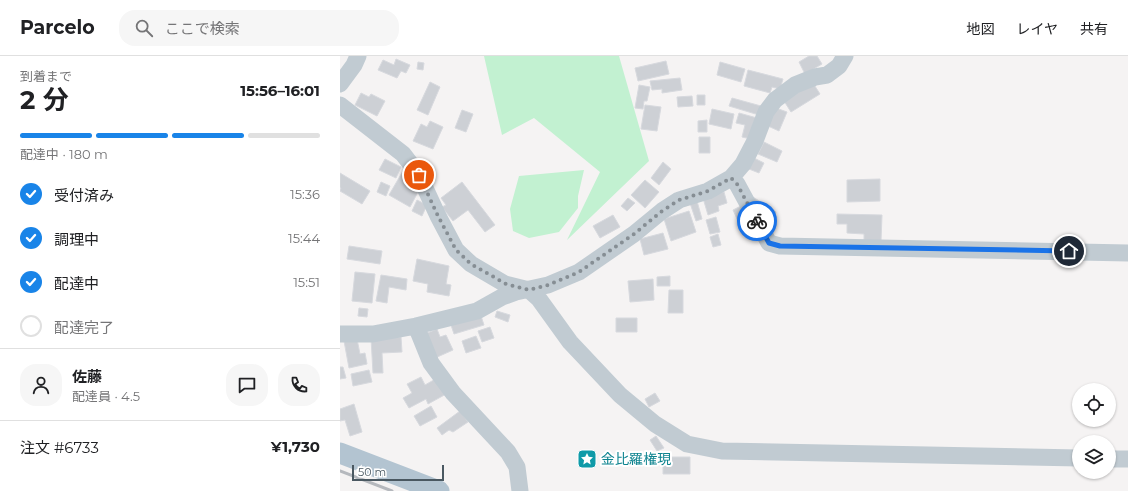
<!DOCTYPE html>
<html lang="ja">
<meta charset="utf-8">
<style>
body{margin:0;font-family:Montserrat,"Noto Sans JP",sans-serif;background:#f6f6f6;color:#202124;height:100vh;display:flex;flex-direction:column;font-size:15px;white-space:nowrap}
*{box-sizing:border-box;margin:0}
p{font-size:13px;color:#757577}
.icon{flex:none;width:22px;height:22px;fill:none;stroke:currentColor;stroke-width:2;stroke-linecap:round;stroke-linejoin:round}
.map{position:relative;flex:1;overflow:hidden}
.sheet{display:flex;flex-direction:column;background:#fff;width:340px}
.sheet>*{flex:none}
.tools{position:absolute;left:732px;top:327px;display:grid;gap:8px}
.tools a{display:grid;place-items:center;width:44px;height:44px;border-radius:50%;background:#fff;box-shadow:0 1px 3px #0004;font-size:20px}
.scale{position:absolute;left:12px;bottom:10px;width:92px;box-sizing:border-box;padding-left:4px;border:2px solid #4a5861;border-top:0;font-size:11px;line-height:14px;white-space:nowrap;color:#4a5861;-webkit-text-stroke:3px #fff;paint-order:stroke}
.pin{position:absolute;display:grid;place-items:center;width:34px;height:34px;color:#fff;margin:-17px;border:2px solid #fff;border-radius:50%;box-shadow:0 1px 4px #0007}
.courier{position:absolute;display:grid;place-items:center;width:40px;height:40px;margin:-20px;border:3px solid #1a73e8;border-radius:50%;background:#fff;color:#222;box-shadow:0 1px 5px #0007}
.overview em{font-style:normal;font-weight:700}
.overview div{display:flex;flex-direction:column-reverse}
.overview{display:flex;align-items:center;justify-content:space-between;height:68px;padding:0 20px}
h1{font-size:26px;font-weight:700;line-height:30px}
.bar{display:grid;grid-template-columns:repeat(4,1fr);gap:6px 4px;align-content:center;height:48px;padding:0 20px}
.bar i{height:5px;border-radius:3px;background:#e0e0e0}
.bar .current{background:#1984e8}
.bar p{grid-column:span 4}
.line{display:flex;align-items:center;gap:10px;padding:0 20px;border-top:1px solid #e0e0e0}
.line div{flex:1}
.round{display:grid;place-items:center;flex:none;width:42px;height:42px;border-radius:16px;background:#f6f6f6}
ol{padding:0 20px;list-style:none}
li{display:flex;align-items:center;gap:12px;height:44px}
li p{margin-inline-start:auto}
li .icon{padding:4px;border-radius:50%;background:#1984e8;color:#fff;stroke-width:4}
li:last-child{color:#757577}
li i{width:22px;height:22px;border:2px solid #e0e0e0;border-radius:50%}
header{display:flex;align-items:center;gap:24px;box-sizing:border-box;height:56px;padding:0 20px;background:#fff;border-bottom:1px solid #e0e0e0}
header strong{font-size:19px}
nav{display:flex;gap:22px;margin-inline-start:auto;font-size:14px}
.search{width:280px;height:36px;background:#f6f6f6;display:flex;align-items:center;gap:10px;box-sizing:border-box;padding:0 14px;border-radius:16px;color:#757577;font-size:15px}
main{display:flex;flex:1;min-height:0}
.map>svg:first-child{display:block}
.green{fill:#c2f1d1}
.building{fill:#cdd0d5;stroke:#d7d9de}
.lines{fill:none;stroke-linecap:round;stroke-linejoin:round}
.minor{stroke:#c1cbd2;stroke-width:17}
.major{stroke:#b3c4d1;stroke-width:21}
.rail{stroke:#b5b8bd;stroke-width:3}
.done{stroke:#868e94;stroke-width:4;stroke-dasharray:0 7.2}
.route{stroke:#1a73e8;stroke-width:5}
.labels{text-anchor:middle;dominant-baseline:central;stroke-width:4;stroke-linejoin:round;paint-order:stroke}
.culture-label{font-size:14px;fill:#0d838f;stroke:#fff;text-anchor:start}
</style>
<header>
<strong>Parcelo</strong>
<div class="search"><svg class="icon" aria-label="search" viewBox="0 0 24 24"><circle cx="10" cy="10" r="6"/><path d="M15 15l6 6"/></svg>ここで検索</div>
<nav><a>地図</a><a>レイヤ</a><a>共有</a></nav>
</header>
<main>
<section class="sheet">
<div class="overview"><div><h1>2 分</h1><p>到着まで</p></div><em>15:56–16:01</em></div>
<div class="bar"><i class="current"></i><i class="current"></i><i class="current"></i><i></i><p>配達中 · 180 m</p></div>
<ol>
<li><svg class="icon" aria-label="check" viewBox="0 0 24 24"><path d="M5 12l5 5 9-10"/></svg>受付済み<p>15:36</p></li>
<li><svg class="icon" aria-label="check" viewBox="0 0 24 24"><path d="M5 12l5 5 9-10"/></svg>調理中<p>15:44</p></li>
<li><svg class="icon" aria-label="check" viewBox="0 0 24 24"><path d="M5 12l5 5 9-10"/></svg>配達中<p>15:51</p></li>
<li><i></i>配達完了</li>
</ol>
<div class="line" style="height:72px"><a class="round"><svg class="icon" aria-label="person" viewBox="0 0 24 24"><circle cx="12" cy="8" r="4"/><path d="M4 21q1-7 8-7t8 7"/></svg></a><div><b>佐藤</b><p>配達員 · 4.5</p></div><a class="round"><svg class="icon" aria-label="chat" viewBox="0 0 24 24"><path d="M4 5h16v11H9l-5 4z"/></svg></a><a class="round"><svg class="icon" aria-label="phone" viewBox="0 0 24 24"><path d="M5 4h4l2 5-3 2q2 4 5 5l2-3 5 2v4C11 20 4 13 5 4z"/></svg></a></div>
<div class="line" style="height:52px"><div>注文 #6733</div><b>¥1,730</b></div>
</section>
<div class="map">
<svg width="788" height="435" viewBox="0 0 788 435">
<rect width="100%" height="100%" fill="#f5f3f3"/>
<!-- green -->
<path class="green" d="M144,0h135l30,105 -82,79 33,-68 -66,-54 -32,17z
M244,114l-6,26v12l-19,24 -30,6 -16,-7 -3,-22 9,-33z"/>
<!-- building -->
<path class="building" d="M469,0h8l5,8 -17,10 -6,-12z
M56,3l14,6 -4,8 -5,-2 -4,7 -19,-8 5,-10 11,5z
M326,5l3,13 -31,7 -3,-13z
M78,6l6,1 -1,7 -6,-1z
M380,6l25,7 -4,13 -24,-7z
M408,14l35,9 -3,10 -8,-2 -2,6 -26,-7z
M340,22l2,12 -20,3v-4l-10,1 -2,-9z
M90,26l10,5 -12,28 -11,-5z
M473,27l7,11 -29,18 -7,-11z
M299,29l11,2 -3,14h-3l-1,8 -8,-1z
M21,37l8,4 2,-3 14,7 -8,15 -22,-11z
M357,39h8v10h-8z
M352,40l1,10 -15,1 -1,-10z
M392,42l29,8 -2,9 -30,-9z
M305,49l16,2 -4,24 -16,-2z
M436,52l11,4 -8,19 -11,-5z
M372,53l22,5 -3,15 -22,-5z
M122,54l11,4 -7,18 -11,-4z
M399,57l18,5 -6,21 -9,-2 3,-12 -9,-2z
M367,64v12h-9v-11z
M90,65l13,6 -10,22 -20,-8 8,-17 6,3z
M359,81h11v16h-11z
M424,86l18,9 -5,11 -19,-8z
M414,102l10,5 -5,10 -10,-4z
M45,103l16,8 -5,11 -17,-8z
M323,106l8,7 -12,16 -8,-7z
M63,115l9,5 -3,4 6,4 -2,4 5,4 -8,15 -21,-12z
M0,117l30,18 -8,13 -22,-13 1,-3 -1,-1z
M540,123v22l-33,1v-22z
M305,124l14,12 -14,16 -14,-13z
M41,126l9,4 -4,10 -9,-4z
M122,126l33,43 -10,7 -17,-22 -15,11 -11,-14 4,-2 -5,-7z
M384,136l3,11 -9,3 1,5 -11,4 -5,-17z
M413,141l23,15 -10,15z
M288,142l7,5 -8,8 -6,-5z
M77,144l10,5 -5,11 -10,-5z
M357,145l5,18 -6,2 -6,-18z
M403,149l10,20 -11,5 -9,-20z
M349,155l7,21 -25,9 -7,-22z
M497,158l45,1 -1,26 -17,-1v-6l-17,-1v-9h-10z
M273,159l7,12 -20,11 -7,-12z
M376,161l4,15 -10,2 -4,-14z
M323,177l5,16 -24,6 -4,-16z
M378,178l3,11 -8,2 -3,-10z
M9,190l33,5 -2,13 -33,-5z
M77,203l32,7 -3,18 5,1 -2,11 -22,-4 1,-8 -15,-3z
M15,216l20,2 -3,29 -20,-2z
M41,219l26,4 -1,11 -17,-3 -2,16 -11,-2z
M330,220v10h-13v-9z
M313,223l1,21 -24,2 -2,-21z
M329,234h14v23h-15z
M19,252l9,1 -1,8 -9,-1z
M157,255l13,4 -2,7 -13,-5z
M140,257l4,12 -30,9 -4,-12z
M276,262h21v14h-21z
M150,271l4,11 -12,4 -4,-11z
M97,273l3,8 6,-2 7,15 -18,8 -10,-24z
M136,280l5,12 -15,5 -4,-12z
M61,281l1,15 -20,1 1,20h-10l-2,-35z
M17,283l3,15 5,-1 2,11 -18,4 -5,-27z
M0,311h3l3,11 -6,1z
M29,314l3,12 -19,4 -2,-12z
M81,321l4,8 14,-8 9,16 -20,11 -2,-5 -17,9 -6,-10 9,-5 -5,-9z
M315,337l5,8 -11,6 -4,-8z
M14,348l8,28 -12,4 -5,-16 -5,1v-12z
M91,350l6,11 -17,9 -6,-10z
M120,355l8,11 -15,10 -4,-2 -7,5 -5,-7z
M316,380l8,12 -7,3 -7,-11z
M323,401h27v17h-27z"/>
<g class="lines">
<!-- minor -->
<path class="minor" d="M0,28l14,-19 4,-9
M0,49l63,49 16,21 19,41 18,34 15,14 34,20 24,6 10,9 31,43 50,53 35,29 32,20 35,7 357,7
M391,122l6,6 32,59 11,3 348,7
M76,270l15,37 22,30 55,59 9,15 3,24
M0,278h33l43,-8 61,-15 25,-14 14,-5 32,-7 31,-13 55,-38 28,-23 17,-11 29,-9 23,-13 12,-14 12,-23 11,-29 9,-12 20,-15 20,-8 12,-2 12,-9 6,-10
M769,403h19"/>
<!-- major -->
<path class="major" d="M0,397l99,38"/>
<!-- rail -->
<path class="rail" d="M0,415l52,20"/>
</g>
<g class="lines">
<!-- done -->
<path class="done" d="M79,119l19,41 18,34 15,14 35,20 23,6 19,-5 31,-13 55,-38 28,-23 17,-11 29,-9 23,-13 6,6 20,37"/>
<!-- route -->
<path class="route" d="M417,165l12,22 11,3 289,5"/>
</g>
<!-- icons -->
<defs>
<symbol id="sight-square" viewBox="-11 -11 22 22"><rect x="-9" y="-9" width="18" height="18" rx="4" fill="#0f9aa8" stroke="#fff"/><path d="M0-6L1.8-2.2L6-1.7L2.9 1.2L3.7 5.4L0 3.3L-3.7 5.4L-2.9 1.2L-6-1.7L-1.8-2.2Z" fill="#fff"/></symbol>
</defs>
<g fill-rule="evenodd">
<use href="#sight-square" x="236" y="392" width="22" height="22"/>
</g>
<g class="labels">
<!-- culture labels -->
<g class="culture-label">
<text x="261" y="403">金比羅権現</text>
</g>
</g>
</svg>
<div class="tools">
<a><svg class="icon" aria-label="locate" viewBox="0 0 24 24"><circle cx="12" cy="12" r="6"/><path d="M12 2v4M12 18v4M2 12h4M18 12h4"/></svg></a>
<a><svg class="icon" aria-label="layers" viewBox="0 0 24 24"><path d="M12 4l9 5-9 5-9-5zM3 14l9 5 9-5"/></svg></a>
</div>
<div class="scale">50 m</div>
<div class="pin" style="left:79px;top:119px;background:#ea580c"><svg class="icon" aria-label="bag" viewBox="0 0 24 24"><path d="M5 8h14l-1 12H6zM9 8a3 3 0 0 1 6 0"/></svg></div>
<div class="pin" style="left:729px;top:195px;background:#1f2937"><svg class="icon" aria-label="home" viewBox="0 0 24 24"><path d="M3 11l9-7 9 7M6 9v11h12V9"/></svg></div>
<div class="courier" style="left:417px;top:165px"><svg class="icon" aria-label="bike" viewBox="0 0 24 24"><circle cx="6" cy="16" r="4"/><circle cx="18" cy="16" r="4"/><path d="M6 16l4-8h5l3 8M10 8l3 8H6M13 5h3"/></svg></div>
</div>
</main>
